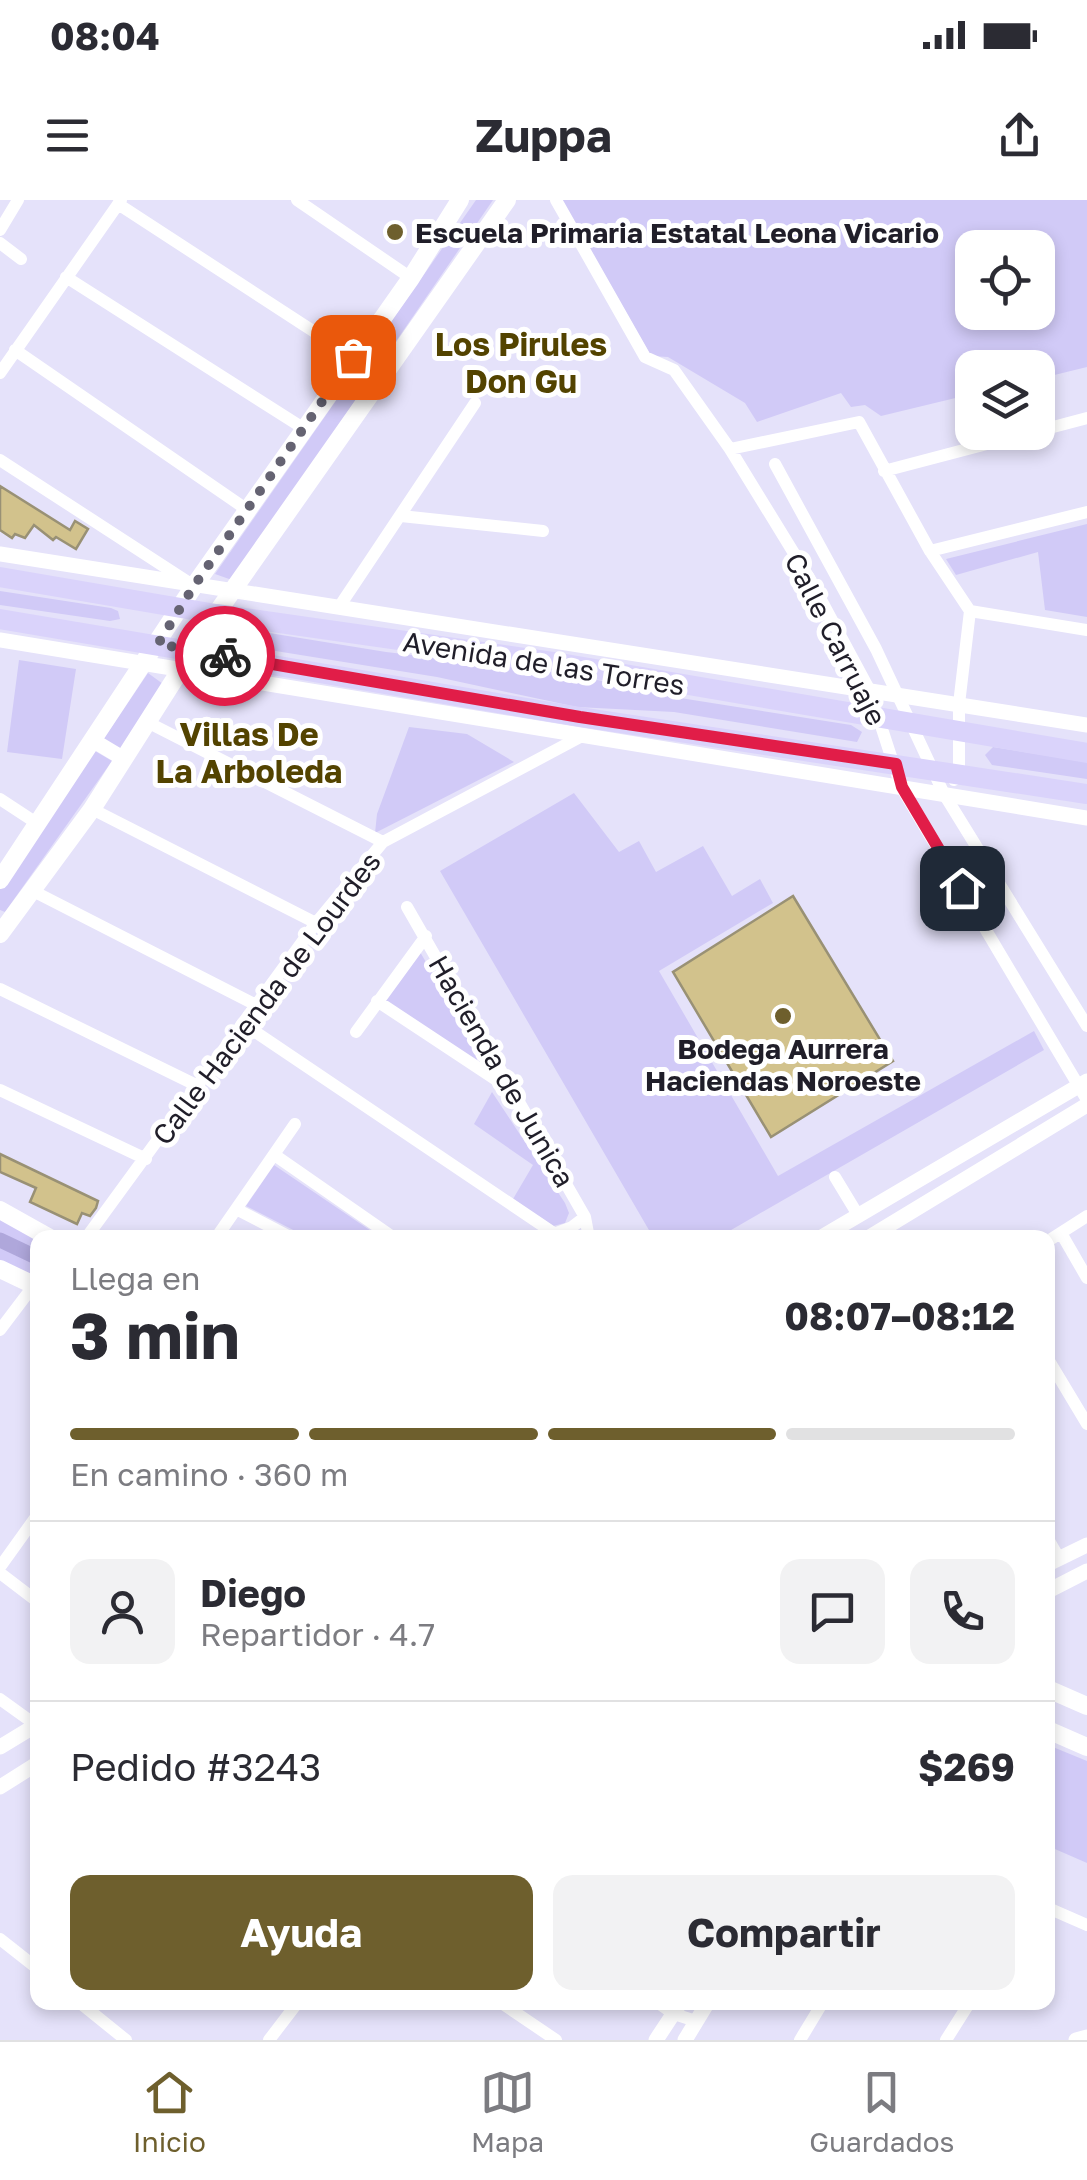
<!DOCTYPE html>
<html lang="es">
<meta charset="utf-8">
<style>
body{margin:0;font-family:"Golos Text",sans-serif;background:#f2f2f3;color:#2b2b33;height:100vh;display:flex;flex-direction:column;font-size:38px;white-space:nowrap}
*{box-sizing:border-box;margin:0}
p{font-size:32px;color:#7c7c81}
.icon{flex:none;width:55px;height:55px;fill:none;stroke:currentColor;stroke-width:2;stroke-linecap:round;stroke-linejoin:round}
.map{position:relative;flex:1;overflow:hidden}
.panel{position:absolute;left:30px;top:1030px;width:1025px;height:780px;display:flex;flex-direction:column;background:#fff;border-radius:20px;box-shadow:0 5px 15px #0003}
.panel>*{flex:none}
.tools{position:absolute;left:955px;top:30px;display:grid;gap:20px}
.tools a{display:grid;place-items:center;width:100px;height:100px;border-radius:20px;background:#fff;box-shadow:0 5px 15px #0003;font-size:50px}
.pin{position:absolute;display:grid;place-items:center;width:85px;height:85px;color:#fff;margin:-42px;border-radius:20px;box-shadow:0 5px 15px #0006}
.courier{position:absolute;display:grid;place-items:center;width:100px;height:100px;margin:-50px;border:8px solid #e11d48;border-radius:50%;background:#fff;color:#222;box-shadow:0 2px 12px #0007}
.summary em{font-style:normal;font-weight:700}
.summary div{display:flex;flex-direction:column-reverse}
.summary{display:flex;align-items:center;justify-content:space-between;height:170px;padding:0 40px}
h1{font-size:65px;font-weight:700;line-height:75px}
.bar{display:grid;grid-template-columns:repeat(4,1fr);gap:15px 10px;align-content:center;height:120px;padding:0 40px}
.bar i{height:12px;border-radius:8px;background:#e1e1e2}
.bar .active{background:#6e5f2d}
.bar p{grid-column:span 4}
.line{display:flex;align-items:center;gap:25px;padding:0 40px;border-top:2px solid #e1e1e2}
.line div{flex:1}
.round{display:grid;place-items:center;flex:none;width:105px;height:105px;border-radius:20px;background:#f2f2f3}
.button{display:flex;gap:20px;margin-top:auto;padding:20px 40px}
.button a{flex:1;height:115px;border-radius:20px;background:#6e5f2d;color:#fff;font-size:40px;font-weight:700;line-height:115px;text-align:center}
.button a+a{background:#f2f2f3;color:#2b2b33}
.status{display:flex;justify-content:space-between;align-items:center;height:70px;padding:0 50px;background:#fff;direction:ltr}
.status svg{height:28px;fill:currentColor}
header{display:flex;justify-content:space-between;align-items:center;height:130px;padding:0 40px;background:#fff;font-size:45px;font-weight:700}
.menu{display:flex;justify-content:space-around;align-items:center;height:140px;border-top:2px solid #e1e1e2;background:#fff;font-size:28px;color:#7c7c81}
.menu a{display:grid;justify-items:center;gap:5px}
.menu .active{color:#6e5f2d}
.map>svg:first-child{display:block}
.green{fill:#d1caf7;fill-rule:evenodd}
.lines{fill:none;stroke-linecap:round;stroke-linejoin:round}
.canal{stroke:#afa7db;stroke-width:15}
.building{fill:#d2c28c;stroke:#999175;stroke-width:2.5}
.minor{stroke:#fff;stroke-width:12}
.tertiary{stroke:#fff;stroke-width:15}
.secondary{stroke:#fff;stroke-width:18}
.primary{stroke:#dad3fb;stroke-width:20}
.done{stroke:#656372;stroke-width:10;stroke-dasharray:0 18}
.route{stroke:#e11d48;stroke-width:12}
.poi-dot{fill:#6e5f2d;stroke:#fff;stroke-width:4}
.labels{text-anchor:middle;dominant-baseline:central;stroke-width:10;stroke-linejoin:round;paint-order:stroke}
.poi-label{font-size:28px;font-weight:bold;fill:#201e29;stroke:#fff;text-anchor:start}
.street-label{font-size:28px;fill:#201e29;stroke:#fff}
.quarter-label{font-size:32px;font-weight:bold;fill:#534300;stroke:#fff}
</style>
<div class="status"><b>08:04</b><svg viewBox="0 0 49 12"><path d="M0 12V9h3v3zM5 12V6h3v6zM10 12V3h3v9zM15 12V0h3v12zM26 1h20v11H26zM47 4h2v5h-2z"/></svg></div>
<header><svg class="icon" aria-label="menu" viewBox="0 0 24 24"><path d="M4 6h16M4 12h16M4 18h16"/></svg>Zuppa<svg class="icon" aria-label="share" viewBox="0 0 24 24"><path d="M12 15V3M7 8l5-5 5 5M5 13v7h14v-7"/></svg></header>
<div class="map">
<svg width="1087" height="1840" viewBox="0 0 1087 1840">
<rect width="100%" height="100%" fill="#e5e2fa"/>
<!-- green -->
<path class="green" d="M476,0h17l-261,380 -17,-6z
M562,0h525v167l-49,12v-11h-66v26l-91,22 -16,-11 -14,2 -10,-14 -84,29 -12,-19 -77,-46 -17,-1zM972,48h66v64h-66z
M1087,324v93l-42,-7 -7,-58 -82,23 -10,-16z
M0,391l111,17 7,3 2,8 -10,2 -110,-16z
M233,427l153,25 180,21 108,24 177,28 11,7 -5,10 -183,-30 -97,-5 -140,-30 -205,-33 -9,-7 5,-9z
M19,460l57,9 -14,90 -55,-7z
M148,473l15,11 -41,65 -19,-9z
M409,527l58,7 47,28 -139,71 2,-19z
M993,547l94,15v17l-95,-14 -7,-10z
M95,551l17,10 -107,151 -5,-2v-22z
M574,593l45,59 20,-11 17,31 47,-26 29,50 28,-17 13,24 -114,68 119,205 256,-145 10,19 -325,187h-66l-213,-366z
M417,747l62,104 1,5 -5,6 -91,-62z
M492,892l73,111 4,10 -4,10 -12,3 -40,-27 20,-34 -59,-41z
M274,965l106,72h-73l-61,-31z
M0,1010l38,28 -1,42 -37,-20z
M1048,1545l39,16v102l-39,-17z"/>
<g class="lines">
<!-- canal -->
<path class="canal" d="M0,1040l38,18"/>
</g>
<!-- building -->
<path class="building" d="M0,286l70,44 5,-9 13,8 -12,20 -20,-12 -3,3 -19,-15 -9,13 -10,-4 -3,4 -12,-8z
M793,696l100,165 -122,76 -98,-165z
M0,954l98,47 -2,7 -6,8 -8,-3 -5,11 -47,-22 6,-14 -36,-16z"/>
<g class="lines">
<!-- minor -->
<path class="minor" d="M297,0l114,78
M556,0l89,157 29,13 56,79 81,132 58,108 32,98 186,313
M118,4l235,153
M0,30l18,-30
M0,43l21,16
M66,77l237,151
M15,150l231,159
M0,173l121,-173
M1038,231l49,-13
M730,249l129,-27 71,129 40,60 -11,93v69l-5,7
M0,260l191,124
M775,264l101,185 68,145 143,232
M884,271l148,-39
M401,316l142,15
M930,351l157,-39
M339,407l136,-204
M970,411l117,19
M149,523l234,119
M0,599l38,25
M92,609l224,114
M31,690l225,115
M407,707l178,310 4,21
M0,789l198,97
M377,801l136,90
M245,825l316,213
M356,832l70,-96
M0,890l146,69
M276,956l118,82
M835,977l23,38
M236,1009l56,29
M556,1033l16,-6 13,-10
M1061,1033l26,45
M86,1038l230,-315 67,-81 199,-106
M216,1038l79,-114
M1048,1041l39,-25
M0,1130l34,-45
M1048,1159l39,65
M1048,1339l11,19
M0,1367l38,-53
M0,1373l38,29
M0,1499l36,26
M1048,1708l39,17
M0,1739l38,30
M79,1802l47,38
M500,1802l56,38
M657,1802l17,12 22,7
M269,1840l29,-38
M800,1840l23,-38
M946,1840l24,-38"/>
<!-- tertiary -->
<path class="tertiary" d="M0,354l1087,171
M0,440l1087,178
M94,541l30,18
M820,1038l267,-157
M868,1038l219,-133
M1048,1364l39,-19
M1048,1391l39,-20
M0,1547l38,-23
M0,1587l38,-24
M656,1840l25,-38
M685,1840l23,-38
M1076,1840l11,-3"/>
<!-- secondary -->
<path class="secondary" d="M0,680l194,-294 217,-308 49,-78
M0,734l92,-125 124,-195 291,-414
M0,1010l50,28
M0,1069l38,18
M1048,1489l39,17
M1048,1530l39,17"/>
<!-- primary -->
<path class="primary" d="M0,377l216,37 344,49 527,90
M0,419l580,98 507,77"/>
</g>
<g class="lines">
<!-- done -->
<path class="done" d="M225,456l-67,-12 36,-58 159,-229"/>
<!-- route -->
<path class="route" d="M225,456l355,61 316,47 6,23 60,101"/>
</g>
<!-- markers -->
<g class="poi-dot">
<circle cx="395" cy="32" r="10"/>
<circle cx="783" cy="816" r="10"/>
</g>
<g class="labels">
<!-- poi labels -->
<g class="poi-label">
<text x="415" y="32">Escuela Primaria Estatal Leona Vicario</text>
<text x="783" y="848" text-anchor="middle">Bodega Aurrera<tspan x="783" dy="32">Haciendas Noroeste</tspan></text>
</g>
<!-- street labels -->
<g class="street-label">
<text transform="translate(836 439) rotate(63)">Calle Carruaje</text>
<text transform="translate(544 463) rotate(9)">Avenida de las Torres</text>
<text transform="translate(266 798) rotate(-53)">Calle Hacienda de Lourdes</text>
<text transform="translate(502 871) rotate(60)">Hacienda de Junica</text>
</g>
<!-- quarter labels -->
<g class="quarter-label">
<text x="521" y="144">Los Pirules<tspan x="521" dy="37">Don Gu</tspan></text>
<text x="249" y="534">Villas De<tspan x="249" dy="37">La Arboleda</tspan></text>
</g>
</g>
</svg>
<div class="tools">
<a><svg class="icon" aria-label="locate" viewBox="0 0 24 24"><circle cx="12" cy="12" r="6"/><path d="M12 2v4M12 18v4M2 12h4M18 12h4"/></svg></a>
<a><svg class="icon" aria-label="layers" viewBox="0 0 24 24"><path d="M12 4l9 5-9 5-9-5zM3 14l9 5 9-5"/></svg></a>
</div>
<div class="pin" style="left:353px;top:157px;background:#ea580c"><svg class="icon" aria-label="bag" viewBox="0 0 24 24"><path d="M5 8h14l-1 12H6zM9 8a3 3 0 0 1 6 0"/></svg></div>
<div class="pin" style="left:962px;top:688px;background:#1f2937"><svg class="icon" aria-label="home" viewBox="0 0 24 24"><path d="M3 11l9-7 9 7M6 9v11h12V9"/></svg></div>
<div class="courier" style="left:225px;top:456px"><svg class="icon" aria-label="bike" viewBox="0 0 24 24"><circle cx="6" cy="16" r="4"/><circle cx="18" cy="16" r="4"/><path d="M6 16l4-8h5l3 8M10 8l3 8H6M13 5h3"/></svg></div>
<section class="panel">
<div class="summary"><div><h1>3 min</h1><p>Llega en</p></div><em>08:07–08:12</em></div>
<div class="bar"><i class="active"></i><i class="active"></i><i class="active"></i><i></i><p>En camino · 360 m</p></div>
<div class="line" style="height:180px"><a class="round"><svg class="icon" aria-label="person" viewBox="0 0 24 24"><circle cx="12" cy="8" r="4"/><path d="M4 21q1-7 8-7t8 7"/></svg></a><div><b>Diego</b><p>Repartidor · 4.7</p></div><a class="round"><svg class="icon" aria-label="chat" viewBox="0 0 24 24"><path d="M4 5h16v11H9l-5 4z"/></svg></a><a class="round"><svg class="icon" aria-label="phone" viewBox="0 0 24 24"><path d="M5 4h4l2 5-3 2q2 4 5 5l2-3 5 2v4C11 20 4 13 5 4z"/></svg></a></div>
<div class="line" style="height:130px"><div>Pedido #3243</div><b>$269</b></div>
<div class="button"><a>Ayuda</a><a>Compartir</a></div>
</section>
</div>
<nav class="menu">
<a class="active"><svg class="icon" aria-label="home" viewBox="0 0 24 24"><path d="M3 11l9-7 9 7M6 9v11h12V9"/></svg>Inicio</a>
<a><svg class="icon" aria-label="map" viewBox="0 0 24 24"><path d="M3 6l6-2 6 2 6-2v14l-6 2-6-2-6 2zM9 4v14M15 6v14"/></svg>Mapa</a>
<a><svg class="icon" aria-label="saved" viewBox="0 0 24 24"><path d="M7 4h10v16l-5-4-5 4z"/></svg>Guardados</a>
</nav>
